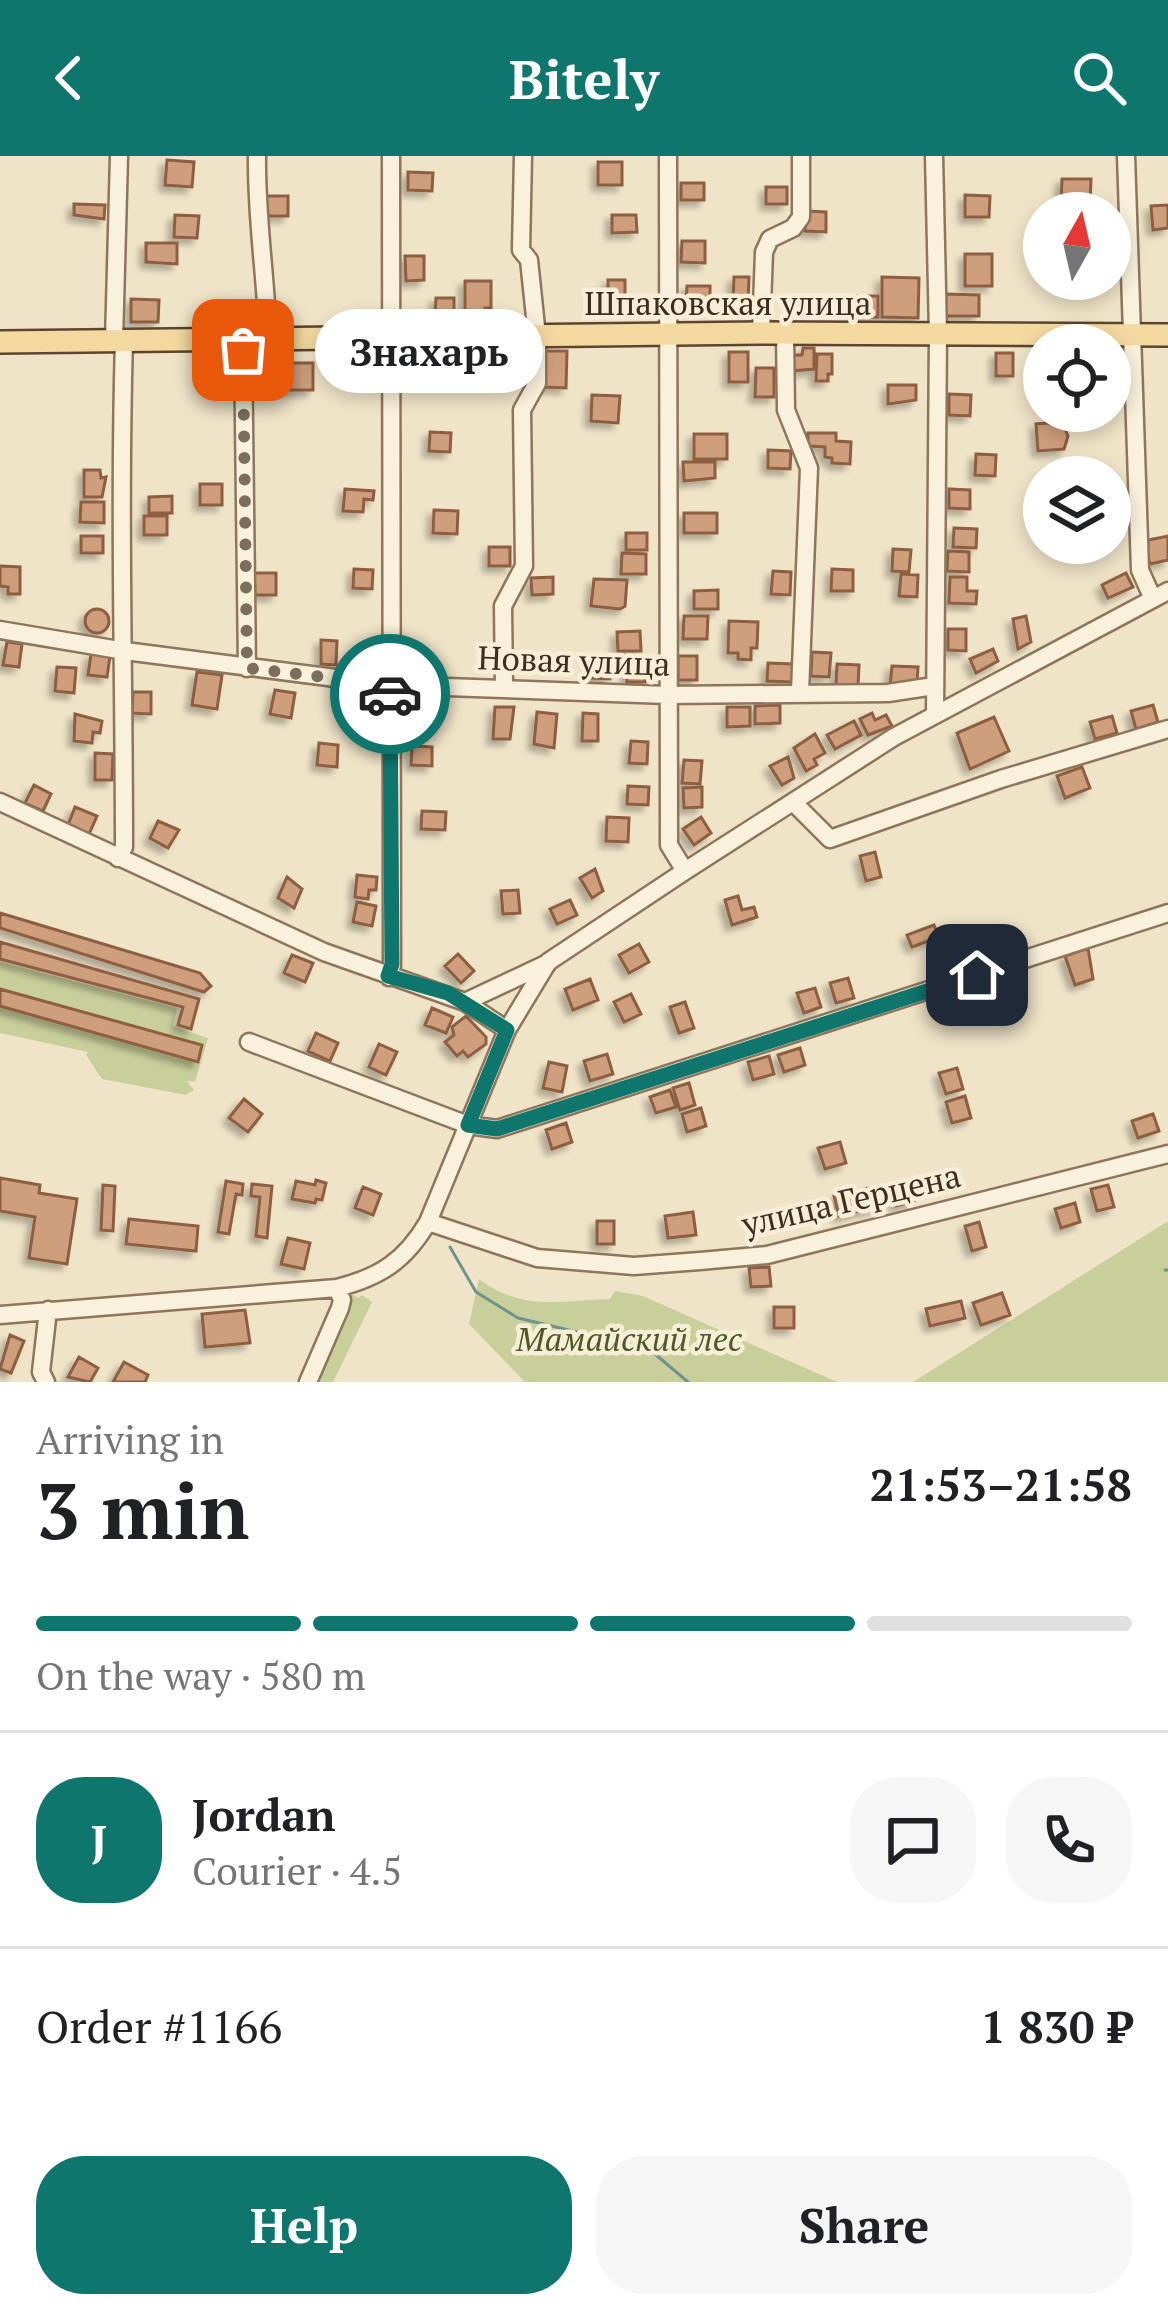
<!DOCTYPE html>
<meta charset="utf-8">
<style>
body{margin:0;font-family:"PT Serif",serif;background:#f6f6f6;color:#202124;height:100vh;display:flex;flex-direction:column;font-size:45px;white-space:nowrap}
*{box-sizing:border-box;margin:0}
p{font-size:39px;color:#757577}
.icon{flex:none;width:66px;height:66px;fill:none;stroke:currentColor;stroke-width:2;stroke-linecap:round;stroke-linejoin:round}
.map{position:relative;height:1226px;overflow:hidden}
.sheet{display:flex;flex-direction:column;background:#fff;flex:1}
.sheet>*{flex:none}
.needle{width:78px;rotate:8deg}
.controls{position:absolute;left:1023px;top:36px;display:grid;gap:24px}
.controls a{display:grid;place-items:center;width:108px;height:108px;border-radius:50%;background:#fff;box-shadow:0 6px 18px #0003;font-size:60px}
.pin{position:absolute;display:grid;place-items:center;width:102px;height:102px;color:#fff;margin:-51px;border-radius:24px;box-shadow:0 6px 18px #0006}
.courier{position:absolute;display:grid;place-items:center;width:120px;height:120px;margin:-60px;border:9px solid #0f766e;border-radius:50%;background:#fff;color:#222;box-shadow:0 3px 15px #0007}
.bubble{position:absolute;height:84px;border-radius:42px;background:#fff;box-shadow:0 6px 18px #0003;font-size:39px;font-weight:600;line-height:84px;text-align:center}
.summary em{font-style:normal;font-weight:600}
.summary div{display:flex;flex-direction:column-reverse}
.summary{display:flex;align-items:center;justify-content:space-between;height:204px;padding:0 36px}
h1{font-size:78px;font-weight:600;line-height:90px}
.bar{display:grid;grid-template-columns:repeat(4,1fr);gap:18px 12px;align-content:center;height:144px;padding:0 36px}
.bar i{height:15px;border-radius:9px;background:#e0e0e0}
.bar .selected{background:#0f766e}
.bar p{grid-column:span 4}
.line{display:flex;align-items:center;gap:30px;padding:0 36px;border-top:3px solid #e0e0e0}
.line div{flex:1}
.round{display:grid;place-items:center;flex:none;width:126px;height:126px;border-radius:48px;background:#f6f6f6}
.primary-button{display:flex;gap:24px;margin-top:auto;padding:24px 36px}
.primary-button a{flex:1;height:138px;border-radius:48px;background:#0f766e;color:#fff;font-size:48px;font-weight:600;line-height:138px;text-align:center}
.primary-button a+a{background:#f6f6f6;color:#202124}
header{display:flex;justify-content:space-between;align-items:center;height:156px;padding:0 36px;background:#0f766e;color:#fff;font-size:54px;font-weight:600}
.map>svg:first-child{display:block}
.green{fill:#c9cf9b}
.lines{fill:none;stroke-linecap:round;stroke-linejoin:round}
.stream{stroke:#6f938a;stroke-width:3}
.building{fill:#cf9f7d;stroke:#8d5f41;stroke-width:3;filter:url(#shadow)}
.minor-casing{stroke:#8d765c;stroke-width:21}
.major-casing{stroke:#5b4430;stroke-width:26}
.minor{stroke:#faf1dc;stroke-width:16}
.major{stroke:#f3d9a0;stroke-width:21}
.done{stroke:#7c6e5b;stroke-width:12;stroke-dasharray:0 21.6}
.route{stroke:#0f766e;stroke-width:15}
.labels{text-anchor:middle;dominant-baseline:central;stroke-width:9;stroke-linejoin:round;paint-order:stroke}
.street-label{font-size:33px;fill:#3d2e20;stroke:#f7eed8}
.park-label{font-size:33px;font-style:italic;fill:#4d5a26;stroke:#f7eed8}
</style>
<header><svg class="icon" aria-label="back" viewBox="0 0 24 24"><path d="M15 5l-7 7 7 7"/></svg>Bitely<svg class="icon" aria-label="search" viewBox="0 0 24 24"><circle cx="10" cy="10" r="6"/><path d="M15 15l6 6"/></svg></header>
<div class="map">
<svg width="1168" height="1226" viewBox="0 0 1168 1226">
<defs>
<filter id="shadow"><feDropShadow dx="-5.5" dy="5.5" stdDeviation="3" flood-color="#0004"/></filter>
</defs>
<rect width="100%" height="100%" fill="#f0e4c8"/>
<!-- green -->
<path class="green" d="M0,806l177,46 -4,18 35,12 -13,44 -8,-1 7,9 -8,5 -84,-16 -16,-24 2,-3 -88,-19z
M1168,1065v161h-255z
M479,1123c42,32 81,22 131,20l5,-8 28,5 194,86h-312l-56,-58z
M351,1138l7,4 4,-3 10,7 -39,80h-20l30,-69 5,-3 -2,-7z"/>
<g class="lines">
<!-- stream -->
<path class="stream" d="M450,1091l26,45 42,26 131,31 39,33
M1165,1114h3"/>
</g>
<!-- building -->
<path class="building" d="M167,4l27,2 -2,25 -27,-2z
M598,6h24v23h-24z
M408,16l25,1 -1,18 -24,-1z
M1062,23h29l-1,23 -29,2z
M681,27h23v17h-23z
M766,31h21v17h-21z
M965,39l25,1 -1,21h-24z
M265,40h23v20h-23z
M74,48l31,1 -1,14 -30,-4z
M1168,49v23l-15,2 -2,-24z
M806,55l20,1v20l-21,-1z
M175,59l24,1 -2,22 -23,-1z
M612,59h24l1,17 -25,1z
M682,85h23v22l-24,-1z
M146,87h31v21l-31,-2z
M965,98h27v32h-27z
M405,100h19v24l-18,1z
M734,121h15l-1,24 -15,-1z
M882,121l37,1 -1,40 -36,-1z
M608,124h17v24h-17z
M465,125h26v27h-6v12l-20,-1z
M687,130h23v20l-24,-1z
M946,138l33,1v21h-33z
M857,140h21v21l-21,1z
M436,142h18v20l-19,-1z
M131,143l28,1 -1,22h-27z
M803,192h11v21l-23,2v-16h11z
M545,195h22l-1,37 -22,-1z
M729,196h19v30h-19z
M996,197h17v23h-17z
M817,198h15v20h-4v7h-12z
M254,203h25l-1,29h-24z
M286,207h27v27h-26z
M756,212h18v29h-19z
M888,229h28v15l-28,4z
M949,238l22,1 -1,21 -21,-1z
M592,239l28,1 -2,27 -27,-2z
M1062,266l6,14 -4,13 -26,2 -2,-27z
M430,276l21,1 -1,19 -21,-1z
M808,277h28v8l15,1 -1,22 -18,-1v-5l-7,-1v-10l-17,-1z
M694,278h33v25h-33z
M768,294l23,1 -1,18 -22,-1z
M976,298l20,1 -1,21 -20,-1z
M683,306h32v16l-31,3z
M84,314h16l1,8 5,-1 -4,20h-18z
M200,328h22v21h-22z
M345,333l29,2 -1,9 -9,-1 -1,13 -20,-1z
M949,333l21,1v19l-21,-1z
M172,340v17h-23v-16z
M81,346h23v21l-24,-1z
M434,354l24,1 -1,23 -24,-1z
M684,357h33v20h-33z
M144,360h23v19h-23z
M954,372l23,1 -1,19 -23,-1z
M626,377h21v17h-21z
M81,380h22v17h-22z
M1168,380v24l-18,4 -6,-23z
M489,391h21v19h-21z
M893,393l18,1 -2,22 -17,-1z
M948,395l21,1v20l-22,-1z
M622,397l24,1v20h-25z
M0,410l20,1v27h-12v-7l-8,-1z
M354,413l19,1 -1,19 -19,-1z
M832,413l21,1v21h-22z
M773,415l18,1 -1,23 -19,-1z
M254,417h22v22h-21z
M1126,417l7,14 -25,11 -6,-13z
M901,418l17,1 -1,22 -18,-1z
M553,421v17l-21,1 -1,-17z
M950,421h17v14h10l-1,13 -27,-1z
M594,423l33,1 -2,26 -5,3 -29,-3z
M718,434v19h-24v-18z
M85 465a12 12 0 1 1 24 0a12 12 0 1 1-24 0Z
M684,460h24l-1,23h-24z
M1026,460l5,26 -13,7 -5,-30z
M729,465l29,1 -1,26h-6v12l-13,-1v-6h-10z
M948,473h18v22l-18,-1z
M640,475l1,20h-23l-1,-19z
M321,484l16,1 -1,24 -15,-1z
M7,486l15,2 -3,23 -16,-2z
M993,493l5,12 -22,12 -6,-14z
M812,496l19,1 -2,24 -18,-1z
M91,498l19,2 -3,21 -19,-2z
M591,499l20,1 -1,23 -20,-1z
M678,500h19v24h-19z
M627,506h18v20h-18z
M768,507l25,1v18l-26,-1z
M837,508l22,1 -1,21 -22,-1z
M892,510l26,1 -1,16 -27,4z
M57,511l19,1 -2,25 -19,-2z
M197,516l25,3 -5,34 -25,-4z
M275,534l20,3 -4,25 -21,-4z
M133,536h18v22l-19,-1z
M780,549v18l-25,1v-18z
M1153,549l5,17 -22,7 -5,-18z
M495,551h19l-4,32h-17z
M727,551h23v19l-23,1z
M537,556l20,2 -3,34 -20,-4z
M583,557l15,1v27h-16z
M872,557l3,7 11,-5 6,11 -24,9 -8,-16z
M75,558l27,7 -2,12 -7,-1 -1,11 -18,-2z
M1112,560l5,17 -22,6 -5,-17z
M994,561l15,34 -39,18 -13,-36z
M854,565l7,14 -26,14 -8,-14z
M815,578l10,19 -11,6 3,6 -11,6 -12,-23z
M631,585l17,1 -1,22 -18,-1z
M319,587l19,2 -1,22 -20,-2z
M412,590l20,1v19l-21,-1z
M95,597l18,1 -1,26h-17z
M788,601l6,21 -12,7 -12,-19z
M684,604l18,1 -2,23 -18,-1z
M1082,611l8,21 -25,10 -8,-22z
M34,629l17,9 -8,17 -18,-8z
M628,630l21,1 -1,18 -21,-1z
M702,631v20l-18,1 -1,-20z
M75,651l22,9 -8,18 -21,-9z
M422,655l24,1 -1,18 -24,-1z
M607,661l22,1 -1,24 -22,-1z
M701,661l10,16 -17,12 -11,-16z
M158,665l21,9 -11,18 -18,-10z
M875,696l6,25 -15,4 -6,-25z
M595,713l8,22 -11,7 -12,-20z
M357,719l20,2 -1,13h-7l-1,9 -13,-2z
M287,721l15,12 -8,19 -16,-10z
M518,734l2,23 -17,1 -2,-23z
M738,740l4,14 12,-3 3,10 -25,8 -7,-25z
M570,744l7,15 -20,9 -7,-15z
M357,746l19,4 -4,20 -19,-4z
M0,757l200,60 11,13 -7,6 -204,-64z
M934,769l5,12 -27,10 -5,-12z
M0,786l199,57 -8,30 -13,-4 5,-18 -183,-48z
M639,788l10,18 -20,11 -10,-18z
M1088,792l5,31 -18,6 -10,-29z
M458,798l16,17 -13,12 -16,-17z
M292,799l21,8 -8,19 -21,-9z
M848,822l6,20 -18,5 -6,-20z
M590,823l8,21 -25,10 -8,-21z
M815,832l6,19 -17,6 -7,-20z
M0,833l202,56 -4,17 -198,-56z
M631,838l10,20 -17,8 -10,-20z
M685,846l9,26 -15,5 -9,-26z
M432,852l21,9 -7,16 -21,-8z
M466,860l20,21v7l-18,13 -5,-6 -6,5 -12,-14 9,-7 -2,-8z
M316,877l22,10 -8,18 -22,-10z
M379,888l18,8 -11,23 -17,-8z
M800,892l5,17 -21,7 -6,-17z
M607,898l6,20 -23,7 -6,-20z
M769,900l5,18 -21,6 -5,-18z
M549,906l18,4 -5,26 -19,-4z
M957,912l6,21 -17,5 -7,-21z
M689,927l6,22 -15,5 -7,-22z
M670,934l6,17 -20,6 -6,-16z
M965,940l6,22 -19,5 -6,-21z
M244,943l18,15 -14,18 -19,-14z
M701,952l5,18 -19,6 -5,-18z
M1153,958l6,17 -21,7 -6,-17z
M566,967l6,19 -20,7 -6,-19z
M840,986l6,21 -21,6 -7,-21z
M0,1022l40,7 -1,8 38,6 -10,65 -38,-6 6,-41 -35,-6z
M316,1024l10,3 -4,17 -6,-1 -1,4 -23,-4 4,-18 19,4z
M226,1025l17,3 -1,11 -6,-1 -7,40 -11,-2z
M909,1026l5,19 -18,5 -5,-19z
M252,1028l20,2 -5,52 -11,-2 4,-39 -9,-1z
M103,1029l12,1 -2,45 -12,-1z
M1108,1029l6,22 -17,4 -6,-22z
M363,1031l18,7 -8,21 -18,-7z
M874,1031l4,20 -19,4 -5,-20z
M854,1035l5,20 -20,5 -5,-20z
M1075,1047l5,19 -19,6 -6,-19z
M693,1056l3,23 -28,3 -3,-22z
M129,1063l69,7 -2,25 -70,-7z
M597,1065h17v23h-17z
M979,1066l7,25 -14,4 -7,-25z
M288,1082l22,5 -6,26 -23,-5z
M769,1111l2,19 -20,1 -2,-19z
M1002,1137l8,22 -29,10 -8,-22z
M961,1145l4,17 -35,8 -4,-17z
M774,1151h20v21h-20z
M245,1154l5,33 -45,4 -3,-33z
M10,1179l14,6 -13,32 -11,-4z
M79,1201l19,11 -8,14 -22,-5z
M124,1206l24,13 -3,7h-32z"/>
<g class="lines">
<defs>
<path id="minor" d="M257,0c-1,61 9,121 11,183
M668,0l1,689 16,26
M934,0l4,178 -3,381
M1126,0l14,414 13,29
M761,177l3,-81 6,-13 23,-11 8,-11v-61
M785,177l1,77 23,58 -9,224
M243,184l4,328
M114,185l5,-185
M0,474l125,21 265,34 277,10 221,-2 46,-7
M504,531l-1,-81 21,-40 -2,-156 15,-27v-47l-8,-76 -8,-10 2,-94
M0,646l324,150 141,50 83,-39
M794,647l36,36 171,-60 167,-50
M118,702l6,-11c0,-169 -5,-337 0,-506
M389,821l3,-12 -1,-809
M465,846l42,28 41,-68 137,-91 209,-134 274,-146
M249,886l219,83 29,4 671,-216
M428,1066l79,-192
M0,1159l337,-27c43,-11 68,-27 91,-66l109,36 97,8 66,-5 67,-6 401,-101
M46,1226l-5,-10 7,-62
M308,1226l32,-74 2,-8 -5,-12"/>
<path id="major" d="M0,186l761,-9 407,2"/>
</defs>
<!-- minor casing -->
<use href="#minor" class="minor-casing"/>
<!-- major casing -->
<use href="#major" class="major-casing"/>
<!-- minor -->
<use href="#minor" class="minor"/>
<!-- major -->
<use href="#major" class="major"/>
</g>
<g class="lines">
<!-- done -->
<path class="done" d="M243,194l4,318 143,17v9"/>
<!-- route -->
<path class="route" d="M390,538l2,270 -4,12 60,17 59,37 -39,95 29,4 480,-154"/>
</g>
<g class="labels">
<!-- street labels -->
<g class="street-label">
<text x="728" y="146">Шпаковская улица</text>
<text transform="translate(574 504) rotate(2)">Новая улица</text>
<text transform="translate(851 1043) rotate(-13)">улица Герцена</text>
</g>
<!-- park labels -->
<g class="park-label">
<text x="629" y="1182">Мамайский лес</text>
</g>
</g>
</svg>
<div class="controls">
<a><svg class="needle" viewBox="-14 -14 28 28"><path d="M0-13l5 13h-10z" fill="#e53935"/><path d="M0 13l5-13h-10z" fill="#757577"/></svg></a>
<a><svg class="icon" aria-label="locate" viewBox="0 0 24 24"><circle cx="12" cy="12" r="6"/><path d="M12 2v4M12 18v4M2 12h4M18 12h4"/></svg></a>
<a><svg class="icon" aria-label="layers" viewBox="0 0 24 24"><path d="M12 4l9 5-9 5-9-5zM3 14l9 5 9-5"/></svg></a>
</div>
<div class="pin" style="left:243px;top:194px;background:#ea580c"><svg class="icon" aria-label="bag" viewBox="0 0 24 24"><path d="M5 8h14l-1 12H6zM9 8a3 3 0 0 1 6 0"/></svg></div>
<div class="pin" style="left:977px;top:819px;background:#1f2937"><svg class="icon" aria-label="home" viewBox="0 0 24 24"><path d="M3 11l9-7 9 7M6 9v11h12V9"/></svg></div>
<div class="courier" style="left:390px;top:538px"><svg class="icon" aria-label="car" viewBox="0 0 24 24"><path d="M5 17H2v-5l4-1 3-4h7l3 4 3 1v5h-3M9 17h6M6 11h13"/><circle cx="7" cy="17" r="2"/><circle cx="17" cy="17" r="2"/></svg></div>
<div class="bubble" style="left:315px;top:153px;width:228px">Знахарь</div>
</div>
<section class="sheet">
<div class="summary"><div><h1>3 min</h1><p>Arriving in</p></div><em>21:53–21:58</em></div>
<div class="bar"><i class="selected"></i><i class="selected"></i><i class="selected"></i><i></i><p>On the way · 580 m</p></div>
<div class="line" style="height:216px"><b class="round" style="background:#0f766e;color:#fff">J</b><div><b>Jordan</b><p>Courier · 4.5</p></div><a class="round"><svg class="icon" aria-label="chat" viewBox="0 0 24 24"><path d="M4 5h16v11H9l-5 4z"/></svg></a><a class="round"><svg class="icon" aria-label="phone" viewBox="0 0 24 24"><path d="M5 4h4l2 5-3 2q2 4 5 5l2-3 5 2v4C11 20 4 13 5 4z"/></svg></a></div>
<div class="line" style="height:156px"><div>Order #1166</div><b>1 830 ₽</b></div>
<div class="primary-button"><a>Help</a><a>Share</a></div>
</section>
